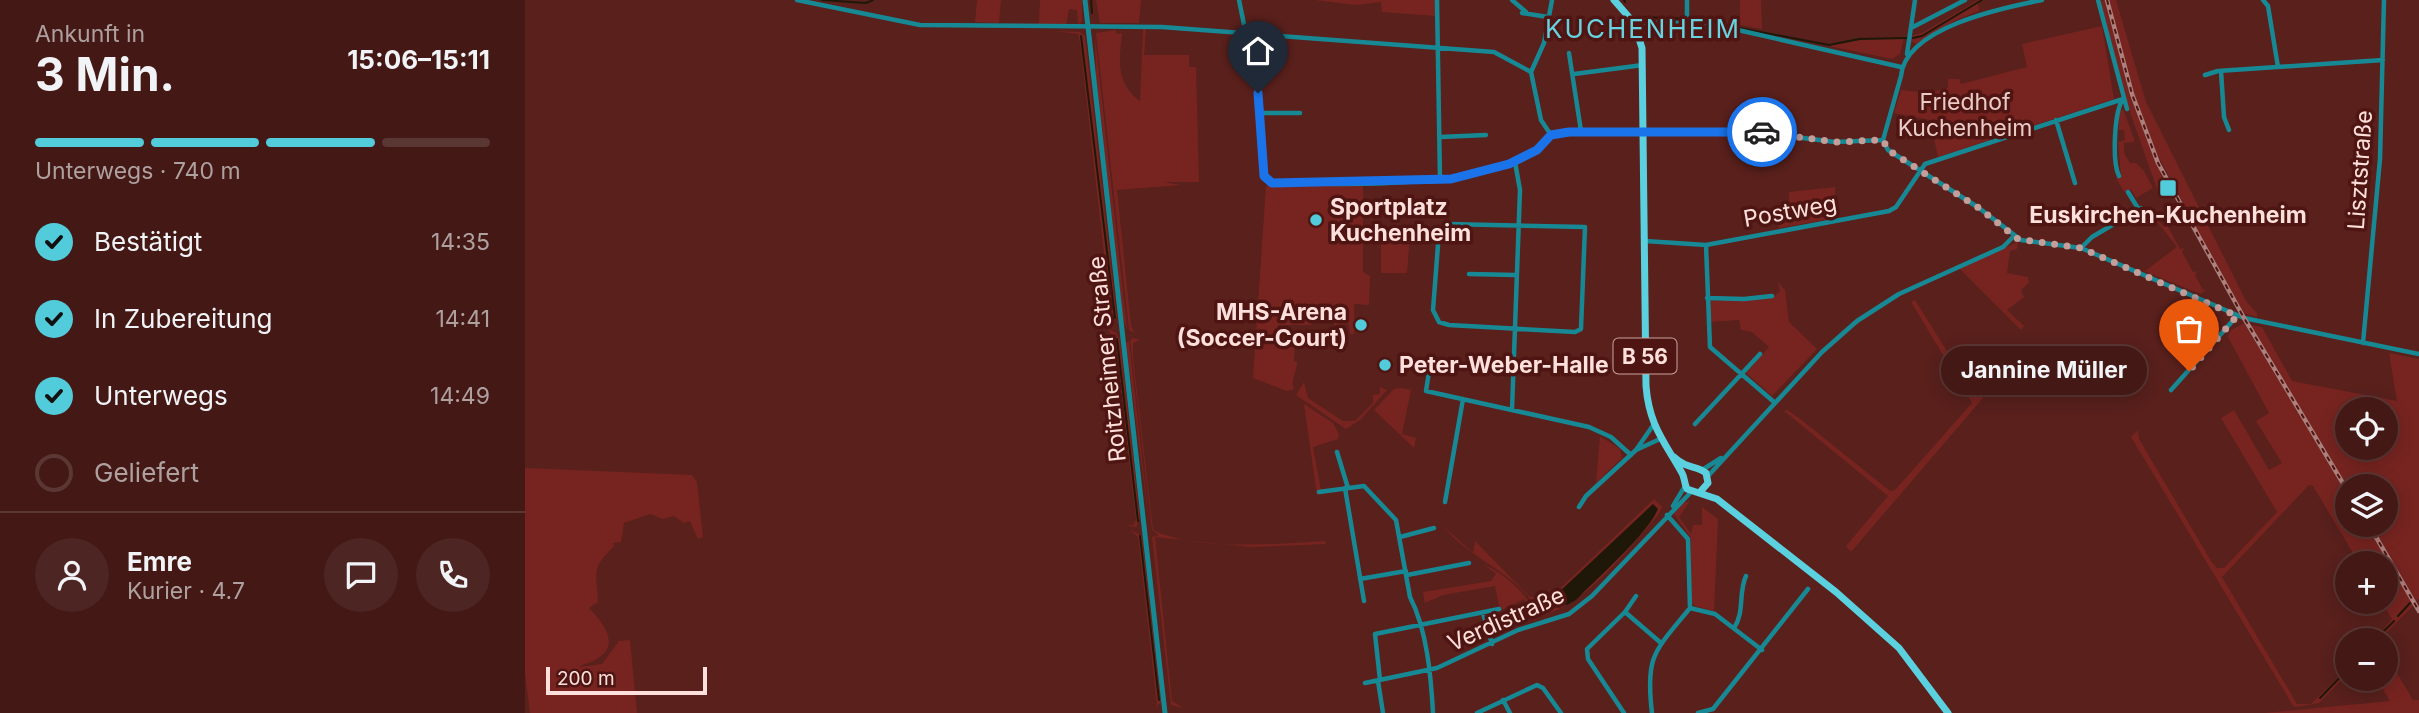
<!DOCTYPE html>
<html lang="de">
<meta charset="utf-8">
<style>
body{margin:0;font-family:Inter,sans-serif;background:#4d2522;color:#f1f3f6;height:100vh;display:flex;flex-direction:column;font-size:26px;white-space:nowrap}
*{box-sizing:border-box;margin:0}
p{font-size:23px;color:#afa0a0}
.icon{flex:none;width:38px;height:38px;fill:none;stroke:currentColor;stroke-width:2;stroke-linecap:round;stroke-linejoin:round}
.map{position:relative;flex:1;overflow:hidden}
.details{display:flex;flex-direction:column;background:#431815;width:525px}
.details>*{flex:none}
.tools{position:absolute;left:1810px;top:397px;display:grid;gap:14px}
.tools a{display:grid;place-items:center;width:63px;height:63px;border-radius:50%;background:#431815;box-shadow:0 4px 18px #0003,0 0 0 2px #5b3734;font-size:35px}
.scale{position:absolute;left:21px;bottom:18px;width:161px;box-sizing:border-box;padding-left:7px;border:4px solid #ffe0dc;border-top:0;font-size:19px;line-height:24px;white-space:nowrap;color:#ffe0dc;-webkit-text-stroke:5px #4e1512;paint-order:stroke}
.pin{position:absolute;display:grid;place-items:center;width:60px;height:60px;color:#fff;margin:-72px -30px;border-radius:50% 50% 50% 0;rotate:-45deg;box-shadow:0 0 7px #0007}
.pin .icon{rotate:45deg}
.courier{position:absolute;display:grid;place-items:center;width:70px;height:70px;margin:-35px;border:5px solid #1a73e8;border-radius:50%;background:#fff;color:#222;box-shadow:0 2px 9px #0007}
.bubble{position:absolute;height:49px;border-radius:24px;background:#431815;box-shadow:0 4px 18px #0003,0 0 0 2px #5b3734;font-size:23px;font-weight:700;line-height:49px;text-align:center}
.summary em{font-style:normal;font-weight:700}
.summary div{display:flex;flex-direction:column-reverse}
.summary{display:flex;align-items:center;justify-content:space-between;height:119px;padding:0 35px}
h1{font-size:46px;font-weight:700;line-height:52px}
.bar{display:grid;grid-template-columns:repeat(4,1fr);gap:10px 7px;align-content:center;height:84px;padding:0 35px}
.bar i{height:9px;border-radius:5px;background:#5b3734}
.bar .selected{background:#52cbda}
.bar p{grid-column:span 4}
.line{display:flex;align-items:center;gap:18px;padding:0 35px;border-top:2px solid #5b3734}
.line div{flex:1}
.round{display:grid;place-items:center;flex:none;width:74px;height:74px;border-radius:37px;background:#4d2522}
ol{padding:0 35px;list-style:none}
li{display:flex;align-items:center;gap:21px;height:77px}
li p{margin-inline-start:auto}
li .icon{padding:7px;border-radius:50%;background:#52cbda;color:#111;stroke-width:4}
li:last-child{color:#afa0a0}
li i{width:38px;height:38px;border:4px solid #5b3734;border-radius:50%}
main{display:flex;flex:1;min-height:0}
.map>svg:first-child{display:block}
.green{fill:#772420;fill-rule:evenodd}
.water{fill:#1f1808}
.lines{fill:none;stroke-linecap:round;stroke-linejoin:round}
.stream{stroke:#1f1808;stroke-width:2}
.minor{stroke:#178995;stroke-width:4.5}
.tertiary{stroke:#178995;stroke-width:5}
.primary{stroke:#5bd1e0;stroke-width:7}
.rail-casing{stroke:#ac807c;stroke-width:4.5}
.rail{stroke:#4e1512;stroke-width:2;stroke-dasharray:5;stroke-linecap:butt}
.done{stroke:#c59d99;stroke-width:7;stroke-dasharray:0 12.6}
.route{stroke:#1a73e8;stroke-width:9}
.poi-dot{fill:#52cbda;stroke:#4e1512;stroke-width:2.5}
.labels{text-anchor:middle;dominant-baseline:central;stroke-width:7;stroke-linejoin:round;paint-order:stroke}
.shield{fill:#4e1512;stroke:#caa39f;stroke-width:2}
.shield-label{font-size:21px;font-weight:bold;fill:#ffe0dc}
.park-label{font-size:23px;fill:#eacbc7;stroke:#4e1512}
.street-label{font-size:23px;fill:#ffe0dc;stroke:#4e1512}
.poi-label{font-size:23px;font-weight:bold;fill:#ffe0dc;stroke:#4e1512;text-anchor:start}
.quarter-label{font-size:26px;letter-spacing:2px;fill:#68d3e0;stroke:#4e1512}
</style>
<main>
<section class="details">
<div class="summary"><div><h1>3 Min.</h1><p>Ankunft in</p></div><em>15:06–15:11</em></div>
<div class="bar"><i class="selected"></i><i class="selected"></i><i class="selected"></i><i></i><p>Unterwegs · 740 m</p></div>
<ol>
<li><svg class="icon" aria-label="check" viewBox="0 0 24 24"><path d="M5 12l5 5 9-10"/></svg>Bestätigt<p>14:35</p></li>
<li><svg class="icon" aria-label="check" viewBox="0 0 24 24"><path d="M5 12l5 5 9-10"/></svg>In Zubereitung<p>14:41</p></li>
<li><svg class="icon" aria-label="check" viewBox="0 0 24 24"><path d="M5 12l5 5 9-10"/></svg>Unterwegs<p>14:49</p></li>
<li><i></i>Geliefert</li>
</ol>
<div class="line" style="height:126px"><a class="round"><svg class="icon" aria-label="person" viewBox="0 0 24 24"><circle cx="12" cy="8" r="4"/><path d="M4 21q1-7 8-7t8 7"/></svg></a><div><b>Emre</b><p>Kurier · 4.7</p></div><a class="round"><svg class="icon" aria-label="chat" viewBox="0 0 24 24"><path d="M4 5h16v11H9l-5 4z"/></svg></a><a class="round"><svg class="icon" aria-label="phone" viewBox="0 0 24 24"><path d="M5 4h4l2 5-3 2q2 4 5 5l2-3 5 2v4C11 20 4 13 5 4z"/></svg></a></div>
</section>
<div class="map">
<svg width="1894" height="713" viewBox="0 0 1894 713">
<rect width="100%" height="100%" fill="#59201c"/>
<!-- green -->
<path class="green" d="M452,0h24l-2,23 -24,-1z
M515,0h42v22l-4,2 -1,-14 -8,-1 -3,17 -33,-2 6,-1z
M571,0h45l-2,23h-39z
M790,0h121v16l-54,-4 -1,-10 -26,3z
M1215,0h21l1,29 -22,-4z
M1453,0h7l-7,3 1,8 -23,9 -40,25 -2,-3 -4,1v-7l12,-3z
M1580,0l24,91 37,96 -8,5 -28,-80 -30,-111z
M1584,0h7l30,102 100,199 11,12v4l-14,-4 -91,-168 -18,-47z
M1577,26l12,73 -176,58 -8,-37 -36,-7 7,-23 27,3 20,-5v-9h11l2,5 66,-17 -5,-23z
M618,29h3l-2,26h45v12h7l3,115h-36l18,3 -64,5 14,135 3,7 9,5 -14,-7 -33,-297 20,-3 1,4 5,-1c-3,28 -6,51 18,68z
M530,31l25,1 5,4 32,282 -5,7 -32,-282 -2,-9z
M570,35l32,294 -4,-9 -27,-243z
M1379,38l-4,16 -8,5 -63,-13 32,-6z
M1598,109l11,30v3l-10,1v10l6,10h6l8,8 9,17 -17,10 -5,-9 -7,3 -8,-14 5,-2 -3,-34 7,-2 -1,-10h-5v-18z
M838,184v88l7,4 -1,29 -15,-1v30h-4l-1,-10 -15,1v-8h-20l-3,8h-33l1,14 14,1 2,3 -1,18 3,1c0,10 -7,18 -3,27l-7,2 -34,-13 13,-192z
M1310,187l2,31 -58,10 -2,-15 13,-1 -1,-20z
M1628,207v7l11,13 4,-2 -2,-3h3l-1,5 12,22 4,-1 -2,4 11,20 4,-1 -2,4 8,15 4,-1 -6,5 -68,-27 12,4 32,-24 -29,-37z
M870,235h15l-3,38h-26v-35z
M1493,242l-1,7 -7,2 -3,22 21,4 1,5 -8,9 3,6 -17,13 17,16 -3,4 -62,-62z
M1253,282l7,8 4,32 28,27 -45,47 -26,-23 23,-26 -17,-15 -11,-2 -2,-10 -29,2v-21l62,-3 8,-7z
M1390,300l50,80 18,18 -132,154 -5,-6 42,-50 -104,-85 3,-1 12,8 91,73 5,-1 77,-87 -61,-101z
M1719,323l103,170v32h19l48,80 -35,35h-5l18,-21 -10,-17h3v-38l-26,-1 -46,-77 -4,-1 -87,92 75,127h14l36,-36v6l-28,29 -24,4 -3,-3 -161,-267 7,-7 1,9 72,122 6,7h7l53,-56 -56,-94 13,-8 35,60 13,-7 -26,-42 13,-8 -41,-76 3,-7z
M1725,325l12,2 30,54 105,20 -8,-48 30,6v239l-3,3 -46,-76h15v-39h-38zM1822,410h38v38h-38z
M583,329l8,4 4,7 20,178 -4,9 -9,-2h7l2,-6 -21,-177z
M608,338l7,2 -7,3v14l20,173c41,21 127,14 172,11l1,3 -75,3 -96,-10 17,164 11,7 -12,-3 -19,-168 7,-2 -7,-5 -22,-190z
M604,341l21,189v1l-24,-188z
M779,382l4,16 35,23h12l18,-18v-8l7,-1v-7l7,3 -26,29 -15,10 -50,-34z
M877,388l9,2 -9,44 14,4 -2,10 -40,-38 20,-21z
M779,404l29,19 6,11 -1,5 -25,8 8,43 -4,6z
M1075,436l20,13 2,9 -26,25z
M0,468l167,7 5,7 6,55 -5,2 -8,-18 -6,2 -10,-7 -11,3 -13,-5 -26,9 -3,19 -8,1 1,3c-24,24 -17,25 -16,56l-9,6c13,14 34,37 6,52 -5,3 -12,4 -16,7l23,-3 17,-23 11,-1 7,73h-107l-5,-40z
M1129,499l8,8 -4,8c-30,35 -72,89 -117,101l18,-10 -3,-3 -18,8c-22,-40 -67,-50 -94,-84l29,26 2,-12 55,56 19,2z
M1165,501l-11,16 12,17 2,-9h9v-18l16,12 -4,92 -19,-5 -4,-5v-63l-17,-24 9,-11z
M604,529l13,7 19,166 -6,7 2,-4 -19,-168z
M960,565c21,10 44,30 52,52l-2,4 -11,-22 -24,12 -5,-25 -52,9 -18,8 -2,-11 68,-11 5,-7z
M1860,653l28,47h6v13h-155l126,-12 -13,-22h8z"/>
<!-- water -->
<path class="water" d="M1128,504l5,5c-11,26 -61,69 -82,91l-9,5 -6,-2 -5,-7 2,-3z"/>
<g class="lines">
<!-- stream -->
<path class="stream" d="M297,0l44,3 7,-3
M566,0l1,13
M1099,0l1,2
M1115,17l52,2 137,26 30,-6 48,-1
M556,36l34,282
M1388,38l9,-2 60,-36
M592,339l21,182
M615,536l19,164
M1873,616l12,-13
M1850,640l19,-19
M1795,698l27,-28"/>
<!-- minor -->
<path class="minor" d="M272,0l123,25 242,2 332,25 37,20 10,48 10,15
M714,0l19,93 6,83 5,6c58,3 252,10 282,-47l30,-4 174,1 80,10 48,-2
M912,0l3,180
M987,0l14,12
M1573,0l29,109
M1738,0l5,6 10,61
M997,13l26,4
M1109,23h53l51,7 163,37
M1162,23v-23
M1386,28l54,-28
M1044,53l12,78
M1382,54l8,-54
M1696,71l3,46 5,13
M1006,72l13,-29 8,-43
M1049,74l69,-9
M1680,75l13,-4 165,-11
M735,113h40
M1531,120l19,63
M915,137l46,-2
M1358,140l5,10 91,58 42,32 60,8 163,70 175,36
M1358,140l18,-64c4,-48 100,-68 141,-76
M1594,176c-7,-14 -5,-64 4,-77
M1603,192l11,18
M922,224l138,3 -4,102 -6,3 -126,-7 -10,-3 -6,-12 6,-78z
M1120,241l61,4 183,-34 7,-4 29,-43 198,-65
M1181,245l4,102 64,55
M1556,248l11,-11 49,-29
M944,274l46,1
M1182,298l37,1 28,-3
M1838,343l17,-184 4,-159
M988,369l-76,-3 -8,6 -3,19 163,36 22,10 20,18
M1646,390l66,-74
M987,410l8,-220 -5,-28
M1170,424l65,-70
M1111,450l24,-11
M812,452l11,36
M1177,470l19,-12
M1183,476l114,-124 35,-31 42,-27 104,-47 11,-11
M820,488l19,113
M794,492l45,-6 32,34 14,77c17,33 21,79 23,116
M920,502l18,-103
M1148,506l12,-20
M1054,507l7,-11 50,-46 18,-26
M1142,515l21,24 2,69 25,6 47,36
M875,537l34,-9
M882,575l62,-12
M835,579l46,-8
M1100,612l11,-16
M958,613l9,31
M1209,628c11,-16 4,-35 12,-52
M855,680l-5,-46 124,-25
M853,681l5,32
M840,683l72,-15 81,-38 51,-16 23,-18 99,-104
M978,700l7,13
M952,713l60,-28 6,3 18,25
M1099,713l-36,-54 -1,-10 38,-37 36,31
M1127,713c-7,-58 3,-62 38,-105
M1173,713l15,-4 95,-120"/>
<!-- tertiary -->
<path class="tertiary" d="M560,0l80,713"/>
<!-- primary -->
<path class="primary" d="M1089,0l20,23 8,25 4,338c3,39 18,55 36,87 3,5 2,10 5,16l30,10 119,93 63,56 49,65
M1149,457c14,13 22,8 32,16l2,10 -8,9"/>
<defs>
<path id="rail" d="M1582,0l25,94 26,69 86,155 103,172
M1844,525l50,86"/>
</defs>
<!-- rail casing -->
<use href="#rail" class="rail-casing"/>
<!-- rail -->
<use href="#rail" class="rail"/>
</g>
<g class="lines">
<!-- done -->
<path class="done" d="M1237,132l73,10 48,-2 5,10 91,58 39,31 63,9 156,68 -48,55"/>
<!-- route -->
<path class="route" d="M733,93l6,83 8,7 179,-4 58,-15 28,-14 14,-15 18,-3h193"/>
</g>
<!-- markers -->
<g class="poi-dot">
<rect x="1634" y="179" width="18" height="18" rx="3.5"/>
<circle cx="791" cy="220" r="7"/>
<circle cx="836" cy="325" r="7"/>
<circle cx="860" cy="365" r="7"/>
</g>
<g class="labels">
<!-- shield labels -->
<rect class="shield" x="1088.5" y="338.5" width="63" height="35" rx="5"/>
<g class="shield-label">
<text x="1120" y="356">B 56</text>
</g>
<!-- park labels -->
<g class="park-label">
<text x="1440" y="102">Friedhof<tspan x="1440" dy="26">Kuchenheim</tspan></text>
</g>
<!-- street labels -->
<g class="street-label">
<text transform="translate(1835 170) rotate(-86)">Lisztstraße</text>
<text transform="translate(1265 211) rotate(-10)">Postweg</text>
<text transform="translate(582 359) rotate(-96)">Roitzheimer Straße</text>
<text transform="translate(981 619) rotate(-24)">Verdistraße</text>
</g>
<!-- poi labels -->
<g class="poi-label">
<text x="805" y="207">Sportplatz<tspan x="805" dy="26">Kuchenheim</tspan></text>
<text x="1643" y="215" text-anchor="middle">Euskirchen-Kuchenheim</text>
<text x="822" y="312" text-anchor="end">MHS-Arena<tspan x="822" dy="26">(Soccer-Court)</tspan></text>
<text x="874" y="365">Peter-Weber-Halle</text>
</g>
<!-- quarter labels -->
<g class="quarter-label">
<text x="1118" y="28">KUCHENHEIM</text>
</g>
</g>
</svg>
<div class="tools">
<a><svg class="icon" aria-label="locate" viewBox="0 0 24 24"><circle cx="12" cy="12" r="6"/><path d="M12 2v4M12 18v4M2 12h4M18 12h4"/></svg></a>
<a><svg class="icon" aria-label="layers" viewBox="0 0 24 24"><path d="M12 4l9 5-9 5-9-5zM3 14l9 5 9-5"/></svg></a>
<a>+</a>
<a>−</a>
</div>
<div class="scale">200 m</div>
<div class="pin" style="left:1664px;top:371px;background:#ea580c"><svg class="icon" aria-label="bag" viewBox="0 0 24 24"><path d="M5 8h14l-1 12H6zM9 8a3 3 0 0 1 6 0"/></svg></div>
<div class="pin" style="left:733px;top:93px;background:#1f2937"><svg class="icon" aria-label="home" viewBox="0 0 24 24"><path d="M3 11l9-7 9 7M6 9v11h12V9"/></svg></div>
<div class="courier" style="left:1237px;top:132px"><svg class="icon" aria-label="car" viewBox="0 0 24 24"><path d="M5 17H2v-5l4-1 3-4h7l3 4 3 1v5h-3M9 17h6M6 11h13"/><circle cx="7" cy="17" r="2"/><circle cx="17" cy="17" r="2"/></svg></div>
<div class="bubble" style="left:1416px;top:346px;width:206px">Jannine Müller</div>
</div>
</main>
